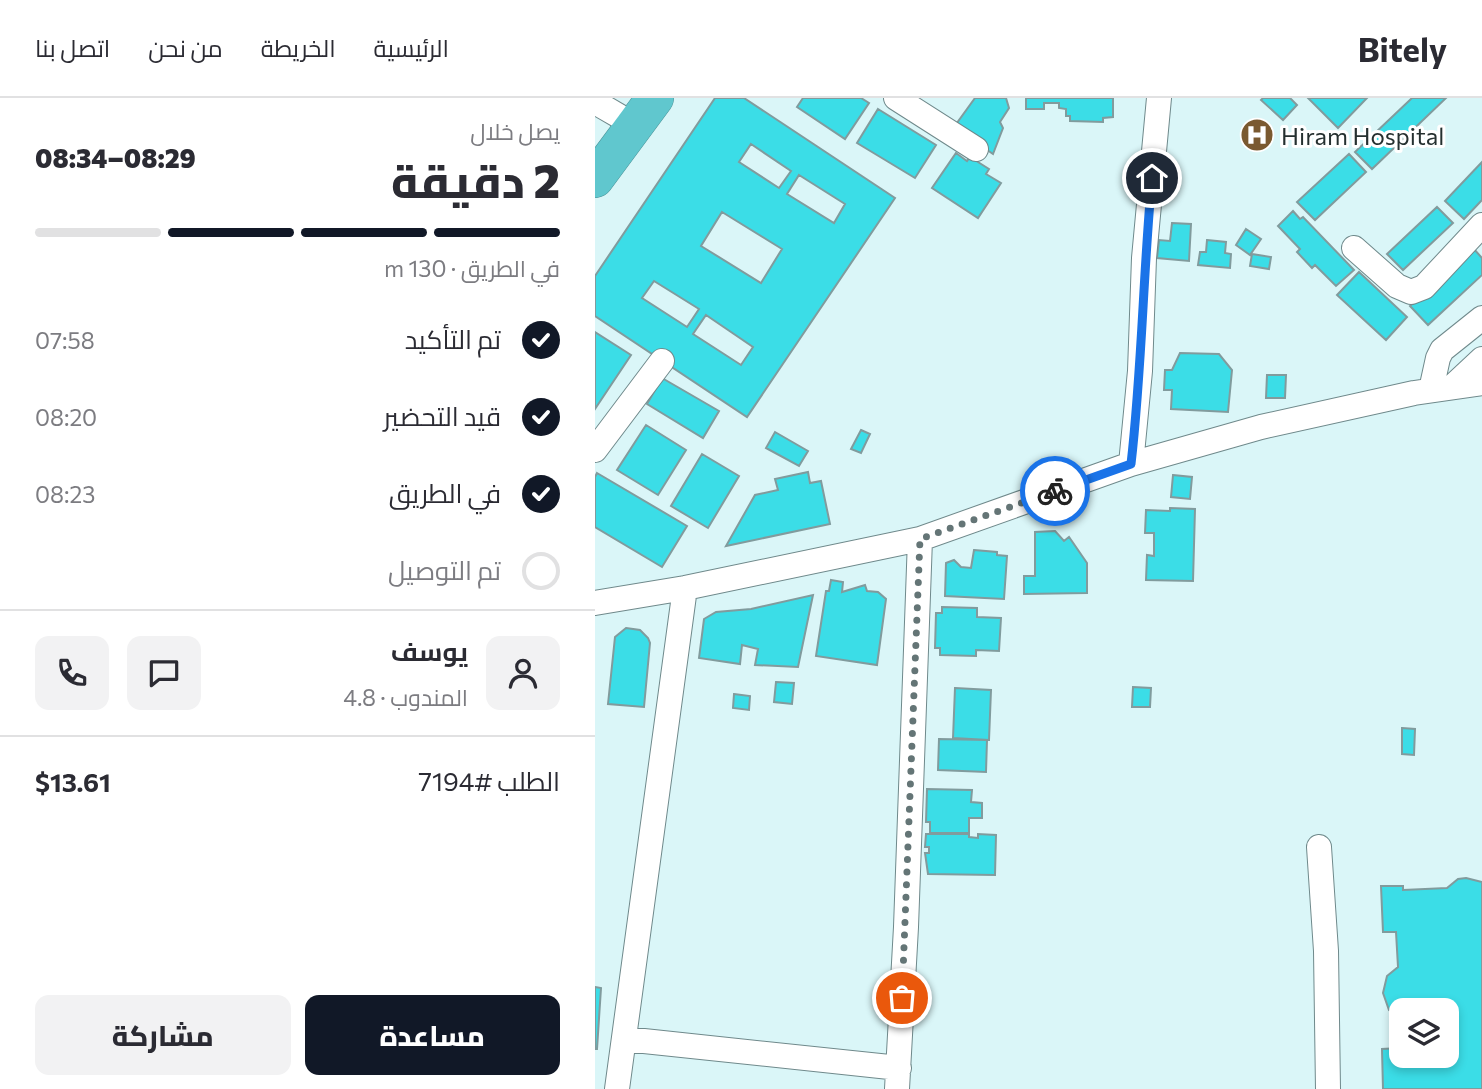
<!DOCTYPE html>
<html lang="ar">
<meta charset="utf-8">
<style>
body{margin:0;font-family:Commissioner,Cairo,sans-serif;background:#f2f2f3;color:#2b2b33;direction:rtl;height:100vh;display:flex;flex-direction:column;font-size:26px;white-space:nowrap}
*{box-sizing:border-box;margin:0}
p{font-size:23px;color:#7c7c81}
.icon{flex:none;width:38px;height:38px;fill:none;stroke:currentColor;stroke-width:2;stroke-linecap:round;stroke-linejoin:round}
.map{position:relative;flex:1;overflow:hidden;direction:ltr}
.sheet{display:flex;flex-direction:column;background:#fff;width:595px}
.sheet>*{flex:none}
.fabs{position:absolute;left:794px;top:900px;display:grid;gap:14px}
.fabs a{display:grid;place-items:center;width:70px;height:70px;border-radius:14px;background:#fff;box-shadow:0 4px 10px #0003;font-size:35px}
.pin{position:absolute;display:grid;place-items:center;width:60px;height:60px;color:#fff;margin:-30px;border:4px solid #fff;border-radius:50%;box-shadow:0 2px 7px #0007}
.courier{position:absolute;display:grid;place-items:center;width:70px;height:70px;margin:-35px;border:5px solid #1a73e8;border-radius:50%;background:#fff;color:#222;box-shadow:0 2px 9px #0007}
.headline em{font-style:normal;font-weight:800}
.headline div{display:flex;flex-direction:column-reverse}
.headline{display:flex;align-items:center;justify-content:space-between;height:119px;padding:0 35px}
h1{font-size:46px;font-weight:800;line-height:52px}
.bar{display:grid;grid-template-columns:repeat(4,1fr);gap:10px 7px;align-content:center;height:84px;padding:0 35px}
.bar i{height:9px;border-radius:5px;background:#e1e1e2}
.bar .active{background:#111827}
.bar p{grid-column:span 4}
.line{display:flex;align-items:center;gap:18px;padding:0 35px;border-top:2px solid #e1e1e2}
.line div{flex:1}
.round{display:grid;place-items:center;flex:none;width:74px;height:74px;border-radius:14px;background:#f2f2f3}
ol{padding:0 35px;list-style:none}
li{display:flex;align-items:center;gap:21px;height:77px}
li p{margin-inline-start:auto}
li .icon{padding:7px;border-radius:50%;background:#111827;color:#fff;stroke-width:4}
li:last-child{color:#7c7c81}
li i{width:38px;height:38px;border:4px solid #e1e1e2;border-radius:50%}
.action{display:flex;gap:14px;margin-top:auto;padding:14px 35px}
.action a{flex:1;height:80px;border-radius:14px;background:#111827;color:#fff;font-size:28px;font-weight:800;line-height:80px;text-align:center}
.action a+a{background:#f2f2f3;color:#2b2b33}
header{display:flex;align-items:center;gap:42px;box-sizing:border-box;height:98px;padding:0 35px;background:#fff;border-bottom:2px solid #e1e1e2}
header strong{font-size:33px}
nav{display:flex;gap:38px;margin-inline-start:auto;font-size:24px}
main{display:flex;flex:1;min-height:0}
.map>svg:first-child{display:block}
.building{fill:#3bdde7;stroke:#819b9d;stroke-width:2;fill-rule:evenodd}
.lines{fill:none;stroke-linecap:round;stroke-linejoin:round}
.minor-casing{stroke:#6f898b;stroke-width:26}
.highway-casing{stroke:#4b9297;stroke-width:38}
.minor{stroke:#fff;stroke-width:24}
.highway{stroke:#60c7ce;stroke-width:37}
.done{stroke:#647576;stroke-width:7;stroke-dasharray:0 12.6}
.route{stroke:#1a73e8;stroke-width:9}
.labels{text-anchor:middle;dominant-baseline:central;stroke-width:6;stroke-linejoin:round;paint-order:stroke}
.poi-label{font-size:24px;fill:#253030;stroke:#fff;text-anchor:start}
</style>
<header>
<strong>Bitely</strong>
<nav><a>الرئيسية</a><a>الخريطة</a><a>من نحن</a><a>اتصل بنا</a></nav>
</header>
<main>
<div class="map">
<svg width="887" height="991" viewBox="0 0 887 991">
<rect width="100%" height="100%" fill="#daf6f8"/>
<!-- building -->
<path class="building" d="M120,0h29l151,100 -148,219 -152,-101v-40zM156,46l40,27 -12,17 -40,-26zM204,77l46,29 -11,19 -47,-29zM127,114l60,37 -21,34 -60,-37zM59,183l45,28 -12,18 -45,-29zM111,217l47,32 -12,18 -48,-31z
M208,0h58l8,5 -24,36 -48,-32z
M380,0h31l3,10 -9,14 3,6 -10,26 -39,-27z
M431,0h87v19l-10,1v4l-33,-1v-5h-4v-7l-7,-1v-5h-15v6h-18z
M668,0h27l7,7 -14,15 -22,-20z
M713,0h59l-29,30z
M817,0h34l-74,71 -17,-17z
M283,11l58,36 -21,33 -58,-35z
M361,55l11,8 3,-4 19,12 -3,5 15,9 -23,35 -46,-30z
M754,56l17,18 -51,48 -18,-18z
M887,64v38l-18,19 -19,-18z
M842,109l16,16 -50,47 -16,-16z
M698,113l7,8 3,-2 51,53 -18,16 -21,-21 -3,3 -15,-16 3,-3 -22,-23z
M577,125l19,1 -2,37 -32,-3 2,-18 11,1z
M651,131l15,10 -11,16 -14,-10z
M612,142l19,2 -1,11 6,1 -1,14 -32,-3 2,-13h6z
M878,150l9,10v17l-54,50 -18,-19z
M657,156l19,3 -2,12 -19,-3z
M764,174l48,45 -21,23 -49,-45z
M0,234l36,23 -36,54z
M585,255l39,1 13,16 -4,42 -57,-3 1,-19h-8l1,-20h7z
M672,277h19l-1,23h-19z
M67,280l57,33 -16,27 -56,-34z
M51,327l40,25 -28,45 -41,-25z
M266,332l9,4 -9,19 -10,-4z
M180,334l33,19 -9,15 -33,-18z
M107,356l37,22 -31,52 -37,-22z
M213,374l2,11 11,-2 9,43 -104,22 29,-51 23,-5 -3,-11z
M2,375l90,53 -25,41 -67,-40v-50z
M578,377l19,2 -2,22 -19,-2z
M575,410l25,1 -2,72 -47,-1 1,-25 7,1v-23h-9l1,-23 24,1z
M460,433l9,10 5,-4 18,26v30l-63,1v-18h11v-44z
M379,452l23,2v3l10,1 -3,43 -59,-3 1,-33 8,-3 7,7 10,1z
M236,482l12,2 -1,10 23,-7 2,6 11,1 8,7 -9,66 -61,-9 10,-65h3z
M218,497l-15,72 -43,-2 3,-16 -16,-4 -2,19 -41,-6 5,-39 12,-7 35,-3z
M347,509l35,1v9l24,1 -2,33 -23,-1v6l-36,-1v-7h-5l1,-35h6z
M31,530l14,2 8,8 2,5 -6,64 -36,-3 7,-67z
M181,584l18,1 -2,21 -18,-2z
M538,589l18,1 -1,19h-18z
M360,590l36,2 -2,50 -36,-2z
M139,596l16,2 -1,14 -16,-2z
M807,630l13,1 -1,26 -12,-1z
M344,641l48,1 -1,32 -48,-2z
M332,691l45,1 -1,12 11,1v15h-13v15h-39v-11h-4z
M331,736h43v3l9,1v-4l18,1 -1,40 -67,-1 -3,-21h4v-6h-4z
M871,780l16,4v207h-99l-1,-40 19,-1 -1,-30 -11,-8 -6,-17 4,-17 11,-9 -2,-35h-13l-2,-46h22v4l44,-2 11,-9zM807,912h45v45h-45z
M0,889l6,1 -4,61h-2z"/>
<g class="lines">
<defs>
<path id="minor" d="M301,0l80,51
M0,4l24,14
M759,150l43,38 14,6 13,-5 58,-62
M857,289l30,-28
M836,292l7,-32 4,-8 40,-32
M0,352l67,-89
M536,366l9,-93 4,-113 15,-160
M0,505l90,-15 235,-49 211,-75 130,-37 153,-34 68,-10
M724,749l7,104 2,138
M30,941l274,29
M22,991l68,-501
M302,991l9,-162 14,-388"/>
<path id="highway" d="M0,81l60,-81"/>
</defs>
<!-- minor casing -->
<use href="#minor" class="minor-casing"/>
<!-- highway casing -->
<use href="#highway" class="highway-casing"/>
<!-- minor -->
<use href="#minor" class="minor"/>
<!-- highway -->
<use href="#highway" class="highway"/>
</g>
<g class="lines">
<!-- done -->
<path class="done" d="M307,900l18,-459 135,-48"/>
<!-- route -->
<path class="route" d="M460,393l76,-27c11,-95 12,-191 21,-286"/>
</g>
<!-- icons -->
<defs>
<symbol id="hospital-disc" viewBox="-11 -11 22 22"><circle r="9.5" fill="#7a5930" stroke="#fff"/><path d="M-5-5h3v3.5h4V-5h3V5h-3V1.5h-4V5h-3Z" fill="#fff"/></symbol>
</defs>
<g fill-rule="evenodd">
<use href="#hospital-disc" x="643" y="18" width="38" height="38"/>
</g>
<g class="labels">
<!-- poi labels -->
<g class="poi-label">
<text x="686" y="37">Hiram Hospital</text>
</g>
</g>
</svg>
<div class="fabs">
<a><svg class="icon" aria-label="layers" viewBox="0 0 24 24"><path d="M12 4l9 5-9 5-9-5zM3 14l9 5 9-5"/></svg></a>
</div>
<div class="pin" style="left:307px;top:900px;background:#ea580c"><svg class="icon" aria-label="bag" viewBox="0 0 24 24"><path d="M5 8h14l-1 12H6zM9 8a3 3 0 0 1 6 0"/></svg></div>
<div class="pin" style="left:557px;top:80px;background:#1f2937"><svg class="icon" aria-label="home" viewBox="0 0 24 24"><path d="M3 11l9-7 9 7M6 9v11h12V9"/></svg></div>
<div class="courier" style="left:460px;top:393px"><svg class="icon" aria-label="bike" viewBox="0 0 24 24"><circle cx="6" cy="16" r="4"/><circle cx="18" cy="16" r="4"/><path d="M6 16l4-8h5l3 8M10 8l3 8H6M13 5h3"/></svg></div>
</div>
<section class="sheet">
<div class="headline"><div><h1>2 دقيقة</h1><p>يصل خلال</p></div><em>08:29–08:34</em></div>
<div class="bar"><i class="active"></i><i class="active"></i><i class="active"></i><i></i><p>في الطريق · 130 m</p></div>
<ol>
<li><svg class="icon" aria-label="check" viewBox="0 0 24 24"><path d="M5 12l5 5 9-10"/></svg>تم التأكيد<p>07:58</p></li>
<li><svg class="icon" aria-label="check" viewBox="0 0 24 24"><path d="M5 12l5 5 9-10"/></svg>قيد التحضير<p>08:20</p></li>
<li><svg class="icon" aria-label="check" viewBox="0 0 24 24"><path d="M5 12l5 5 9-10"/></svg>في الطريق<p>08:23</p></li>
<li><i></i>تم التوصيل</li>
</ol>
<div class="line" style="height:126px"><a class="round"><svg class="icon" aria-label="person" viewBox="0 0 24 24"><circle cx="12" cy="8" r="4"/><path d="M4 21q1-7 8-7t8 7"/></svg></a><div><b>يوسف</b><p>المندوب · 4.8</p></div><a class="round"><svg class="icon" aria-label="chat" viewBox="0 0 24 24"><path d="M4 5h16v11H9l-5 4z"/></svg></a><a class="round"><svg class="icon" aria-label="phone" viewBox="0 0 24 24"><path d="M5 4h4l2 5-3 2q2 4 5 5l2-3 5 2v4C11 20 4 13 5 4z"/></svg></a></div>
<div class="line" style="height:91px"><div>الطلب #7194</div><b>$13.61</b></div>
<div class="action"><a>مساعدة</a><a>مشاركة</a></div>
</section>
</main>
